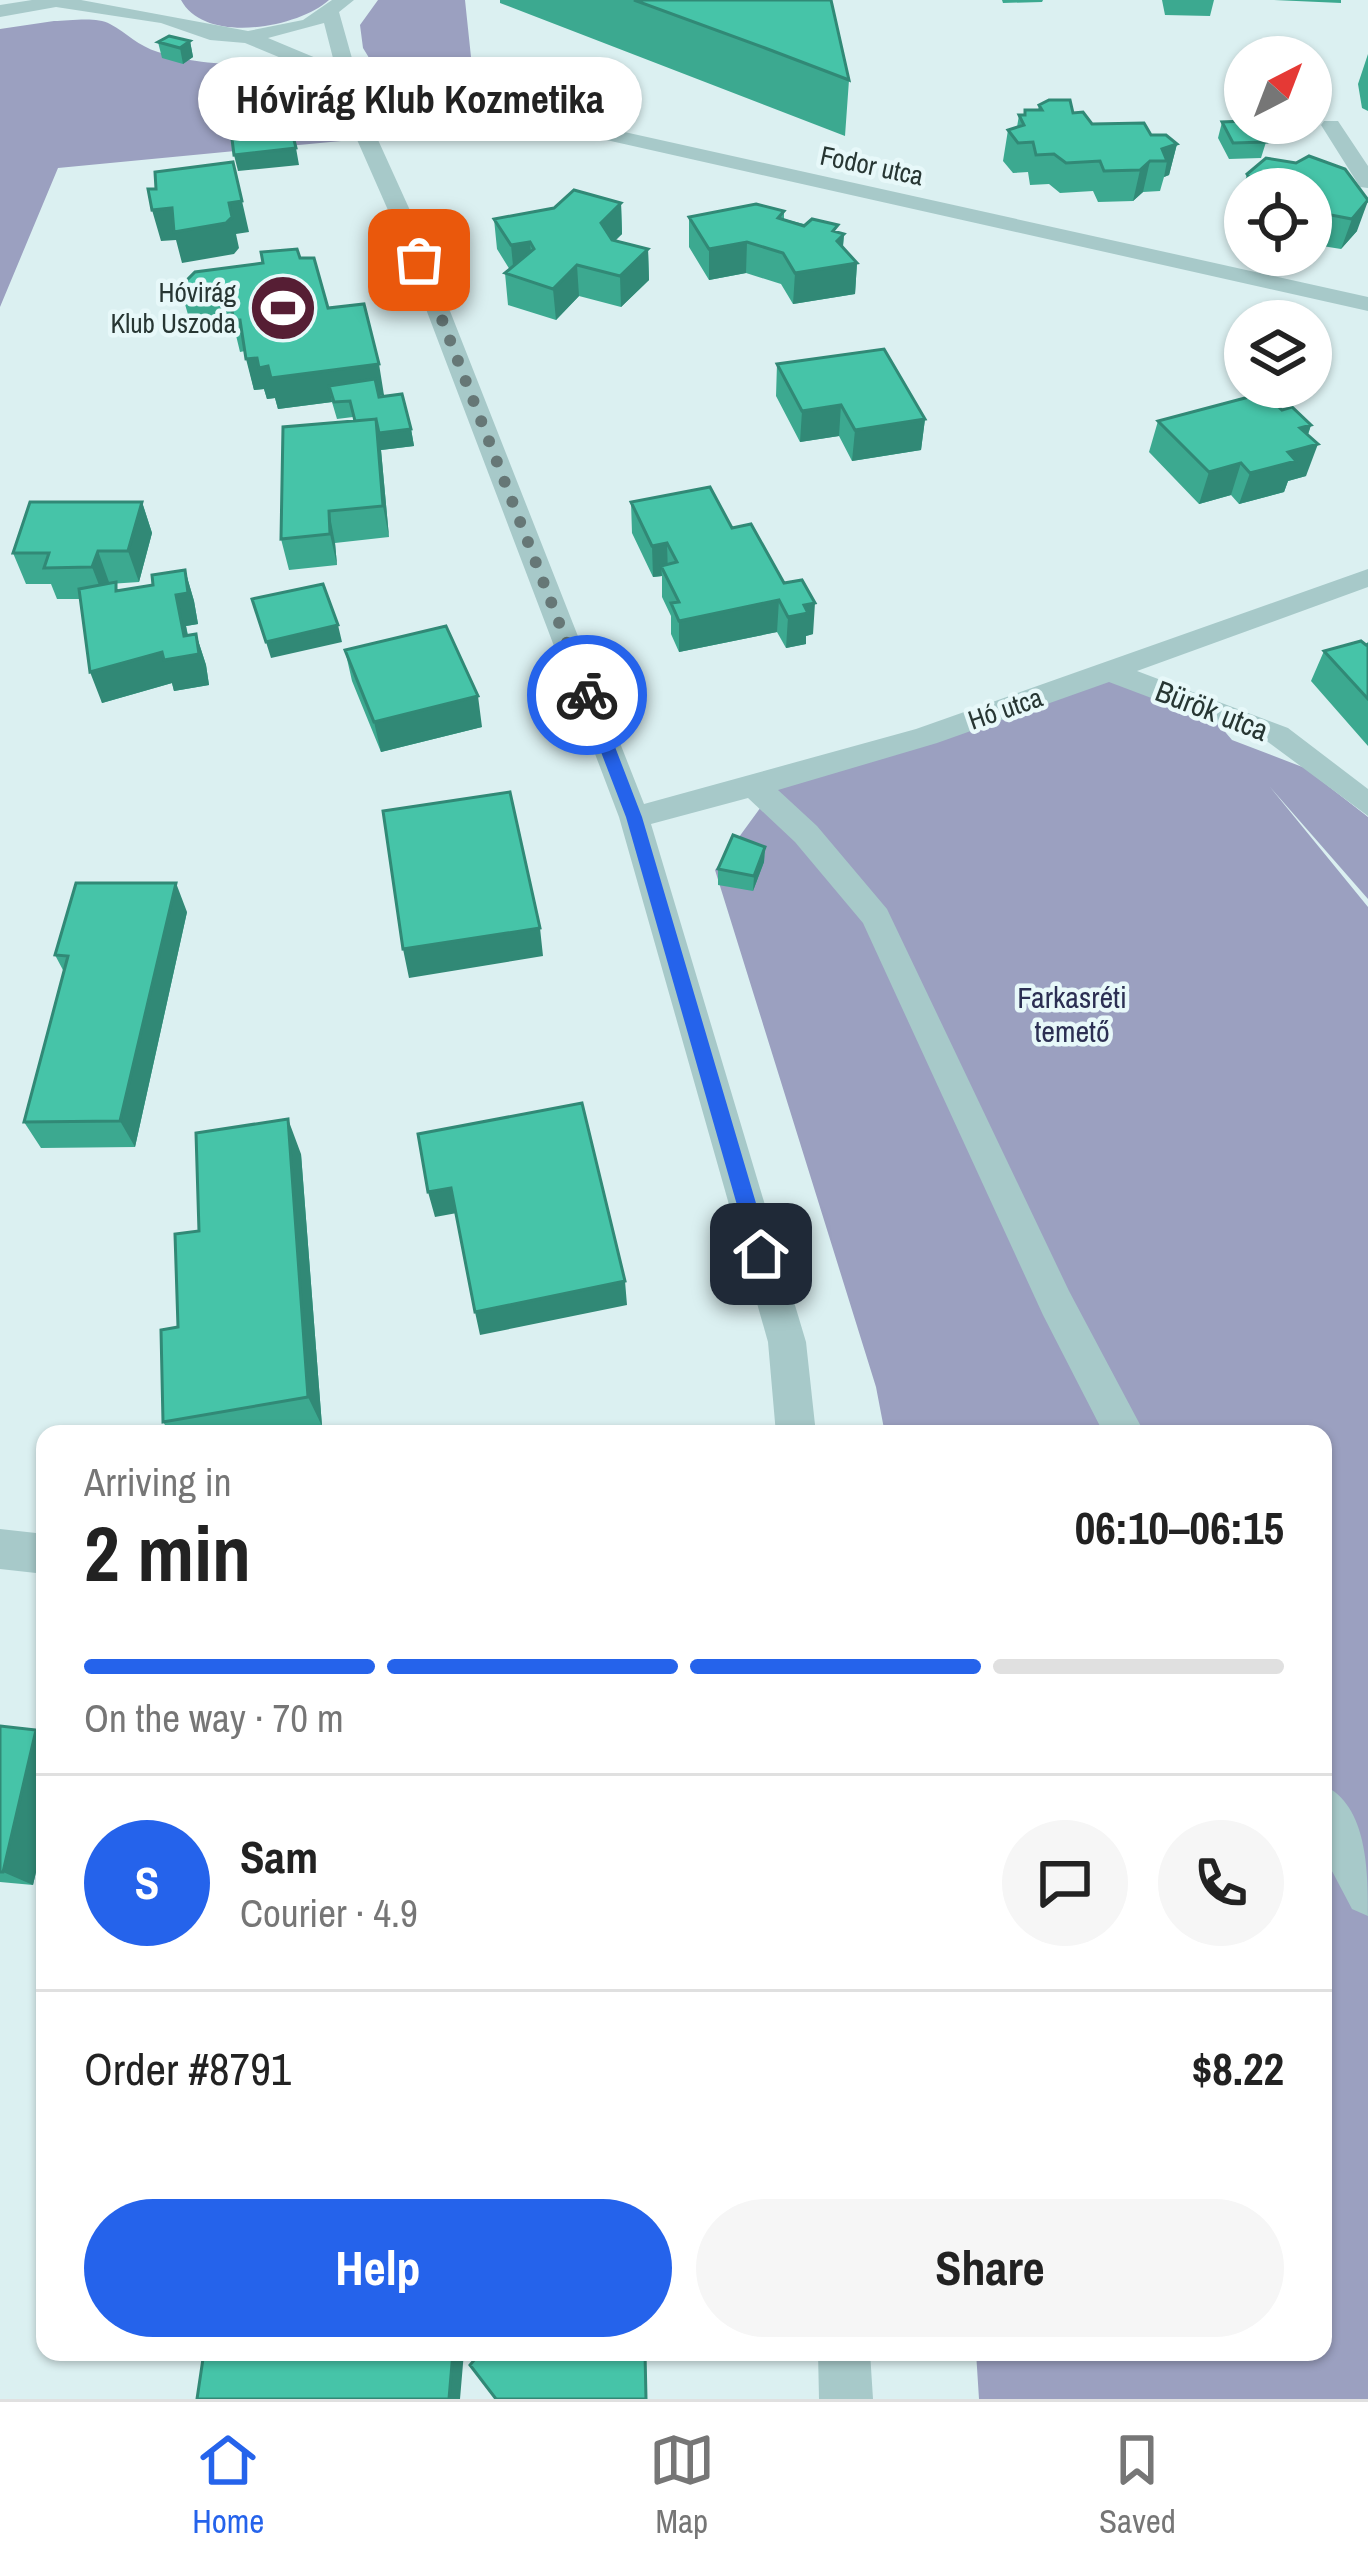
<!DOCTYPE html>
<meta charset="utf-8">
<style>
body{margin:0;font-family:"Archivo Narrow",sans-serif;background:#f6f6f6;color:#222;height:100vh;display:flex;flex-direction:column;font-size:45px;white-space:nowrap}
*{box-sizing:border-box;margin:0}
p{font-size:39px;color:#767676}
.icon{flex:none;width:66px;height:66px;fill:none;stroke:currentColor;stroke-width:2;stroke-linecap:round;stroke-linejoin:round}
.map{position:relative;flex:1;overflow:hidden}
.sheet{position:absolute;left:36px;top:1425px;width:1296px;height:936px;display:flex;flex-direction:column;background:#fff;border-radius:24px;box-shadow:0 3px 9px #0004}
.sheet>*{flex:none}
.needle{width:78px;rotate:42deg}
.buttons{position:absolute;left:1224px;top:36px;display:grid;gap:24px}
.buttons a{display:grid;place-items:center;width:108px;height:108px;border-radius:50%;background:#fff;box-shadow:0 3px 9px #0004;font-size:60px}
.pin{position:absolute;display:grid;place-items:center;width:102px;height:102px;color:#fff;margin:-51px;border-radius:24px;box-shadow:0 6px 18px #0006}
.courier{position:absolute;display:grid;place-items:center;width:120px;height:120px;margin:-60px;border:9px solid #2563eb;border-radius:50%;background:#fff;color:#222;box-shadow:0 3px 15px #0007}
.bubble{position:absolute;height:84px;border-radius:42px;background:#fff;box-shadow:0 3px 9px #0004;font-size:39px;font-weight:700;line-height:84px;text-align:center}
.overview em{font-style:normal;font-weight:700}
.overview div{display:flex;flex-direction:column-reverse}
.overview{display:flex;align-items:center;justify-content:space-between;height:204px;padding:0 48px}
h1{font-size:78px;font-weight:700;line-height:90px}
.bar{display:grid;grid-template-columns:repeat(4,1fr);gap:18px 12px;align-content:center;height:144px;padding:0 48px}
.bar i{height:15px;border-radius:9px;background:#e0e0e0}
.bar .selected{background:#2563eb}
.bar p{grid-column:span 4}
.line{display:flex;align-items:center;gap:30px;padding:0 48px;border-top:3px solid #e0e0e0}
.line div{flex:1}
.round{display:grid;place-items:center;flex:none;width:126px;height:126px;border-radius:63px;background:#f6f6f6}
.action{display:flex;gap:24px;margin-top:auto;padding:24px 48px}
.action a{flex:1;height:138px;border-radius:72px;background:#2563eb;color:#fff;font-size:48px;font-weight:700;line-height:138px;text-align:center}
.action a+a{background:#f6f6f6;color:#222}
.tabs{display:flex;justify-content:space-around;align-items:center;height:168px;border-top:3px solid #e0e0e0;background:#fff;font-size:33px;color:#767676}
.tabs a{display:grid;justify-items:center;gap:6px}
.tabs .selected{color:#2563eb}
.map>svg:first-child{display:block}
.green{fill:#9ba0c0}
.lines{fill:none;stroke-linecap:round;stroke-linejoin:round}
.minor{fill:#a7c9c9;fill-rule:evenodd}
.wall{fill:#3ca990}
.shaded-wall{fill:#318976}
.building{fill:#46c4a8;stroke:#318976;stroke-width:3}
.route{fill:#2563eb}
.done{stroke:#667776;stroke-width:12;stroke-dasharray:0 21.6}
.labels{text-anchor:middle;dominant-baseline:central;stroke-width:9;stroke-linejoin:round;paint-order:stroke}
.far-street-label{font-size:27px;fill:#273633;stroke:#e7f8f9}
.far-poi-label{font-size:27px;fill:#273633;stroke:#e7f8f9;text-anchor:end}
.street-label{font-size:30px;fill:#273633;stroke:#e7f8f9}
.park-label{font-size:30px;fill:#2c2f53;stroke:#e7f8f9}
</style>
<div class="map">
<svg width="1368" height="2399" viewBox="0 0 1368 2399">
<rect width="100%" height="100%" fill="#dbf0f1"/>
<!-- green -->
<path class="green" d="M181,0h148c-31,28 -124,45 -148,0z
M378,0h87l6,57 72,34 7,10 -119,-3 -46,-14 -22,-36 -3,-23z
M54,21c15,0 42,-5 56,3 17,9 28,22 48,28 93,30 120,-20 183,89l-283,27 -58,139v-278z
M1114,674l95,39 23,27 73,28 63,49v82l-98,-112 98,120v1492h-389l-3,-47h347v-918h-438l-9,-47 -161,-517 62,-85z"/>
<g class="lines">
<!-- minor -->
<path class="minor" d="M32,0h49l167,31 55,-11 29,-20h22l-15,12 30,107 87,-5 137,11 775,172v14l-775,-174 -137,-11 -82,5 39,86 231,587 272,-75 452,-160v18l-231,84 151,57 80,61v27l-100,-74 -159,-60 -172,61 -159,47 39,36 70,83 182,382 76,143h-41l-61,-119 -180,-392 -68,-81 -47,-44 -97,26 155,518 10,92h-40l-8,-92 -149,-525 -228,-600 -40,-91 -12,-44 -94,-39 -35,-3 -49,-17 -105,-16 -56,10v-12zM324,23l11,43 -67,-28z
M1324,121h14l30,45v22l-8,-1 -39,-62z
M0,1529l45,5v40l-45,-5z
M1323,1785c45,20 45,87 45,131l-16,-7 -29,-55z
M818,2352h52l3,47h-54z"/>
</g>
<!-- wall -->
<path class="wall" d="M500,0h331l18,80 -4,56 -345,-133z
M1002,0h41l-1,2 -39,1z
M1162,0h52l-4,16 -45,-1z
M1274,0h67v3z
M190,41l3,16 -10,7 -21,-6 -4,-16z
M1368,54v57l-6,-3 -4,-24z
M1039,105l34,8 19,11 59,11 26,9 -8,31 -5,2 -4,14 -17,1 -10,9 -35,1 -5,-11 -33,2 -11,-9 -19,1 -2,-13 -15,1 -10,-12 5,-31 9,-3 2,-12h5l1,-5h13z
M1222,122l44,20 -5,16 -32,1 -11,-21z
M1296,163l49,6 12,62 -16,18 -25,-4 -5,2v-58h-66v26l-6,-10 8,-31z
M621,203l1,31 -7,6 33,9 1,31 -28,27 -42,-11 -23,24 -48,-15 -3,-32 5,-3 -13,-21 -3,-30 60,-11z
M784,211v8l60,15 -1,13 14,16 -2,31 -62,10 -12,-20 -35,-11 -37,7 -20,-33v-30z
M300,258l28,50 56,87 -6,1 33,33 3,17 -33,4 8,87 -54,6 2,22 -48,5 -8,-31 73,-118 -1,-4 -16,2 -5,-17 -54,7 -3,-11 -8,1 -3,-10 -10,1 -9,-39 -5,1 -6,-25 -30,2 -15,-11 -9,-31z
M777,364l148,55 -4,31 -69,11 -13,-25 -39,6 -24,-46z
M1282,410l29,15 -3,10 -2,41 -18,5 -4,11 -45,12 -8,-9 -32,9 -50,-52 9,-31z
M142,502l10,31 -13,49 -30,2 10,7 34,-6 32,-15 9,31 4,23 -12,2 2,9 8,-1 10,31 3,20 -35,6 -2,-8 -70,20 -22,-104h-23l-6,-15h-25l-13,-31z
M631,502l101,26 81,106 -7,2v8l-20,4 -9,-16 -98,20 -8,-18v-18l-9,-19v-21l-9,1 -21,-44z
M1368,644v102l-57,-65 13,-30z
M345,650l137,77 -101,25 -29,-71z
M765,847l-1,15 -11,29 -35,-6v-16z
M187,912l-52,235 -94,1 -17,-26 40,-150 -9,-17z
M301,1154l21,272 -45,8h-106l-8,-12 15,-95 21,-96z
M0,1726l45,10v97l-12,52 -33,-3z"/>
<!-- shaded-wall -->
<path class="shaded-wall" d="M190,41l3,16 -10,7 -3,-16z
M1177,144l-8,31 -5,2 3,-16 -5,-12z
M296,148l3,17 -61,6 -4,-16z
M1150,161l-7,31 -10,9 7,-31z
M242,201l7,31 -13,2 3,14 -5,6 -52,9 -6,-23 -15,1 -9,-31z
M1368,201l-11,30 -16,18 11,-30z
M621,203l1,31 -20,20 -1,-31z
M1326,214l-10,31 -5,2v-27z
M844,234l-3,32 16,-3 -2,31 -62,10 2,-31z
M530,242l3,31 -19,3 -3,-31z
M747,242l-1,31 -37,7v-31z
M648,249l1,31 -28,27 -1,-31z
M577,265l2,31 -23,24 -3,-31z
M257,358l122,6 5,31 -51,7 -4,-16 3,16 -54,7 -3,-11 -8,1 -3,-10 -10,1 -8,-31z
M841,405l-2,31 -39,6 2,-31z
M925,419l-4,31 -69,11 3,-31z
M1311,425l-8,23 15,-4 -12,32 -18,5 -4,11 -45,12 11,-31 50,-45z
M411,429l3,17 -33,4 8,87 -6,-31 -24,-70z
M1241,463l-10,32 -32,9 10,-32z
M142,502l10,31 -13,49 -11,-31z
M329,511l6,32 2,22 -7,-31z
M667,543l1,32 -7,-9 1,10 -9,1 -1,-31z
M98,551l11,31 -5,16 -12,-31z
M185,570l9,31 4,23 -12,2 5,29 5,-21 10,31 3,20 -35,6 -2,-8 -70,20 -12,-31 86,-77z
M779,600l-2,32 -98,20v-31z
M815,603l-2,31 -7,2v8l-20,4 2,-31 16,-12z
M338,625l4,17 -71,16 -5,-16z
M478,696l4,31 -101,25 -7,-30z
M765,847l-1,15 -11,29 1,-15z
M176,883l11,29 -52,235 -15,-26z
M540,928l3,28 -134,22 -6,-29z
M288,1119l13,35 21,272 -14,-29z
M451,1188l6,25 -22,4 -7,-25z
M625,1281l2,24 -147,30 -5,-23z
M36,1730l9,6v97l-12,52 -30,-13z
M453,2352h11l-4,47h-11z"/>
<!-- building -->
<path class="building" d="M634,0h197l18,80 -84,-32z
M169,36l21,5 -10,7 -22,-6z
M1049,100h21l3,13 10,-1 9,12 52,-1 7,12h15l11,9 -15,5 5,12h-17l-10,9 -36,1 -4,-10 -34,2 -12,-9 -18,1 -3,-13 -15,1 -10,-13 16,-5 -5,-10h6v-5h17l-3,-5z
M1245,121v2h10l11,19 -33,1 -11,-21z
M292,132l4,16 -62,7 -2,-16z
M1309,156l36,13 23,31 -16,19 -26,-5 -15,6v-31h-54l-10,-15 19,-16 30,5z
M233,162l9,39 -13,2 3,14 -6,6 -52,9 -2,-24 -20,2 -4,-21h8l-1,-17z
M574,190l47,13 -20,20 11,17 36,9 -28,27 -43,-11 -24,24 -48,-16 29,-24 -4,-7 -19,3 -17,-26 60,-11z
M756,204l28,7 -6,7 26,8 8,-7 26,6 -5,6 11,3 -7,7 20,22 -62,10 -12,-20 -36,-11 -38,7 -20,-32z
M297,249l3,9h14l14,50 36,-4 15,60 -108,14 -3,-12 -9,2 -2,-10 -11,1 -6,-39h-7l-2,-24 -36,2 -15,-11 15,-15 68,-9 -2,-11z
M884,349l41,70 -70,11 -14,-25 -39,6 -25,-47z
M375,379l4,18 23,-3 9,35 -32,4 -3,-14 -21,2 -5,-20 -16,1 -5,-16z
M1264,393l18,17 10,-3 19,18 -11,3 18,16 -30,8 8,9 -46,12 -9,-10 -32,9 -51,-51z
M376,419l7,87 -54,5 1,23 -49,5 2,-112z
M710,487l22,41 19,-4 33,59 18,-3 13,23 -11,2 4,8 -20,4 -9,-17 -100,21 -8,-18 8,-1 -18,-36 16,-4 -10,-19 -15,3 -21,-44z
M30,502h112l-14,49h-30l-6,16 -48,1 5,-15h-36z
M185,570l3,23 -12,2 8,41 12,-2 3,20 -35,6 -2,-8 -72,20 -11,-83 37,-7v9l37,-6 -1,-10z
M323,584l15,41 -72,17 -14,-43z
M446,626l32,70 -104,26 -29,-72z
M1361,641l5,4 2,-1v55l-44,-48z
M510,792l30,136 -137,21 -20,-138z
M733,835l32,12 -11,29 -36,-7z
M76,883h100l-56,238 -96,1 44,-166 -13,-1z
M582,1103l43,178 -150,31 -24,-124 -23,4 -10,-58z
M288,1119l20,278 -145,25 -2,-92 17,-3 -3,-93 24,-3 -3,-98z
M0,1726l36,4 -33,142h-3z
M204,2352h249l-4,47h-252z
M481,2352h164l1,47h-150l-26,-34z"/>
<!-- route -->
<path class="route" d="M587,690l8,5 47,122 129,437 -10,9 -10,-9 -125,-437 -47,-122z"/>
<g class="lines">
<!-- done -->
<path class="done" d="M419,260l168,435"/>
</g>
<!-- icons -->
<defs>
<symbol id="stadium-disc" viewBox="-11 -11 22 22"><circle r="9.5" fill="#561e34" stroke="#e7f8f9"/><path d="M0-5a6.5 5 0 1 0 0 10a6.5 5 0 1 0 0-10ZM-3.5-1.8h7v3.6h-7Z" fill="#fff"/></symbol>
</defs>
<g fill-rule="evenodd">
<use href="#stadium-disc" x="245" y="270" width="76" height="76"/>
</g>
<g class="labels">
<!-- far-street labels -->
<g class="far-street-label">
<text transform="translate(872 165) rotate(12)">Fodor utca</text>
<text transform="translate(1005 708) rotate(-19)">Hó utca</text>
</g>
<!-- far-poi labels -->
<g class="far-poi-label">
<text x="236" y="292">Hóvirág<tspan x="236" dy="31">Klub Uszoda</tspan></text>
</g>
<!-- street labels -->
<g class="street-label">
<text transform="translate(1212 710) rotate(21)">Bürök utca</text>
</g>
<!-- park labels -->
<g class="park-label">
<text x="1072" y="997">Farkasréti<tspan x="1072" dy="34">temető</tspan></text>
</g>
</g>
</svg>
<div class="buttons">
<a><svg class="needle" viewBox="-14 -14 28 28"><path d="M0-13l5 13h-10z" fill="#e53935"/><path d="M0 13l5-13h-10z" fill="#767676"/></svg></a>
<a><svg class="icon" aria-label="locate" viewBox="0 0 24 24"><circle cx="12" cy="12" r="6"/><path d="M12 2v4M12 18v4M2 12h4M18 12h4"/></svg></a>
<a><svg class="icon" aria-label="layers" viewBox="0 0 24 24"><path d="M12 4l9 5-9 5-9-5zM3 14l9 5 9-5"/></svg></a>
</div>
<div class="pin" style="left:419px;top:260px;background:#ea580c"><svg class="icon" aria-label="bag" viewBox="0 0 24 24"><path d="M5 8h14l-1 12H6zM9 8a3 3 0 0 1 6 0"/></svg></div>
<div class="pin" style="left:761px;top:1254px;background:#1f2937"><svg class="icon" aria-label="home" viewBox="0 0 24 24"><path d="M3 11l9-7 9 7M6 9v11h12V9"/></svg></div>
<div class="courier" style="left:587px;top:695px"><svg class="icon" aria-label="bike" viewBox="0 0 24 24"><circle cx="6" cy="16" r="4"/><circle cx="18" cy="16" r="4"/><path d="M6 16l4-8h5l3 8M10 8l3 8H6M13 5h3"/></svg></div>
<div class="bubble" style="left:198px;top:57px;width:444px">Hóvirág Klub Kozmetika</div>
<section class="sheet">
<div class="overview"><div><h1>2 min</h1><p>Arriving in</p></div><em>06:10–06:15</em></div>
<div class="bar"><i class="selected"></i><i class="selected"></i><i class="selected"></i><i></i><p>On the way · 70 m</p></div>
<div class="line" style="height:216px"><b class="round" style="background:#2563eb;color:#fff">S</b><div><b>Sam</b><p>Courier · 4.9</p></div><a class="round"><svg class="icon" aria-label="chat" viewBox="0 0 24 24"><path d="M4 5h16v11H9l-5 4z"/></svg></a><a class="round"><svg class="icon" aria-label="phone" viewBox="0 0 24 24"><path d="M5 4h4l2 5-3 2q2 4 5 5l2-3 5 2v4C11 20 4 13 5 4z"/></svg></a></div>
<div class="line" style="height:156px"><div>Order #8791</div><b>$8.22</b></div>
<div class="action"><a>Help</a><a>Share</a></div>
</section>
</div>
<nav class="tabs">
<a class="selected"><svg class="icon" aria-label="home" viewBox="0 0 24 24"><path d="M3 11l9-7 9 7M6 9v11h12V9"/></svg>Home</a>
<a><svg class="icon" aria-label="map" viewBox="0 0 24 24"><path d="M3 6l6-2 6 2 6-2v14l-6 2-6-2-6 2zM9 4v14M15 6v14"/></svg>Map</a>
<a><svg class="icon" aria-label="saved" viewBox="0 0 24 24"><path d="M7 4h10v16l-5-4-5 4z"/></svg>Saved</a>
</nav>
